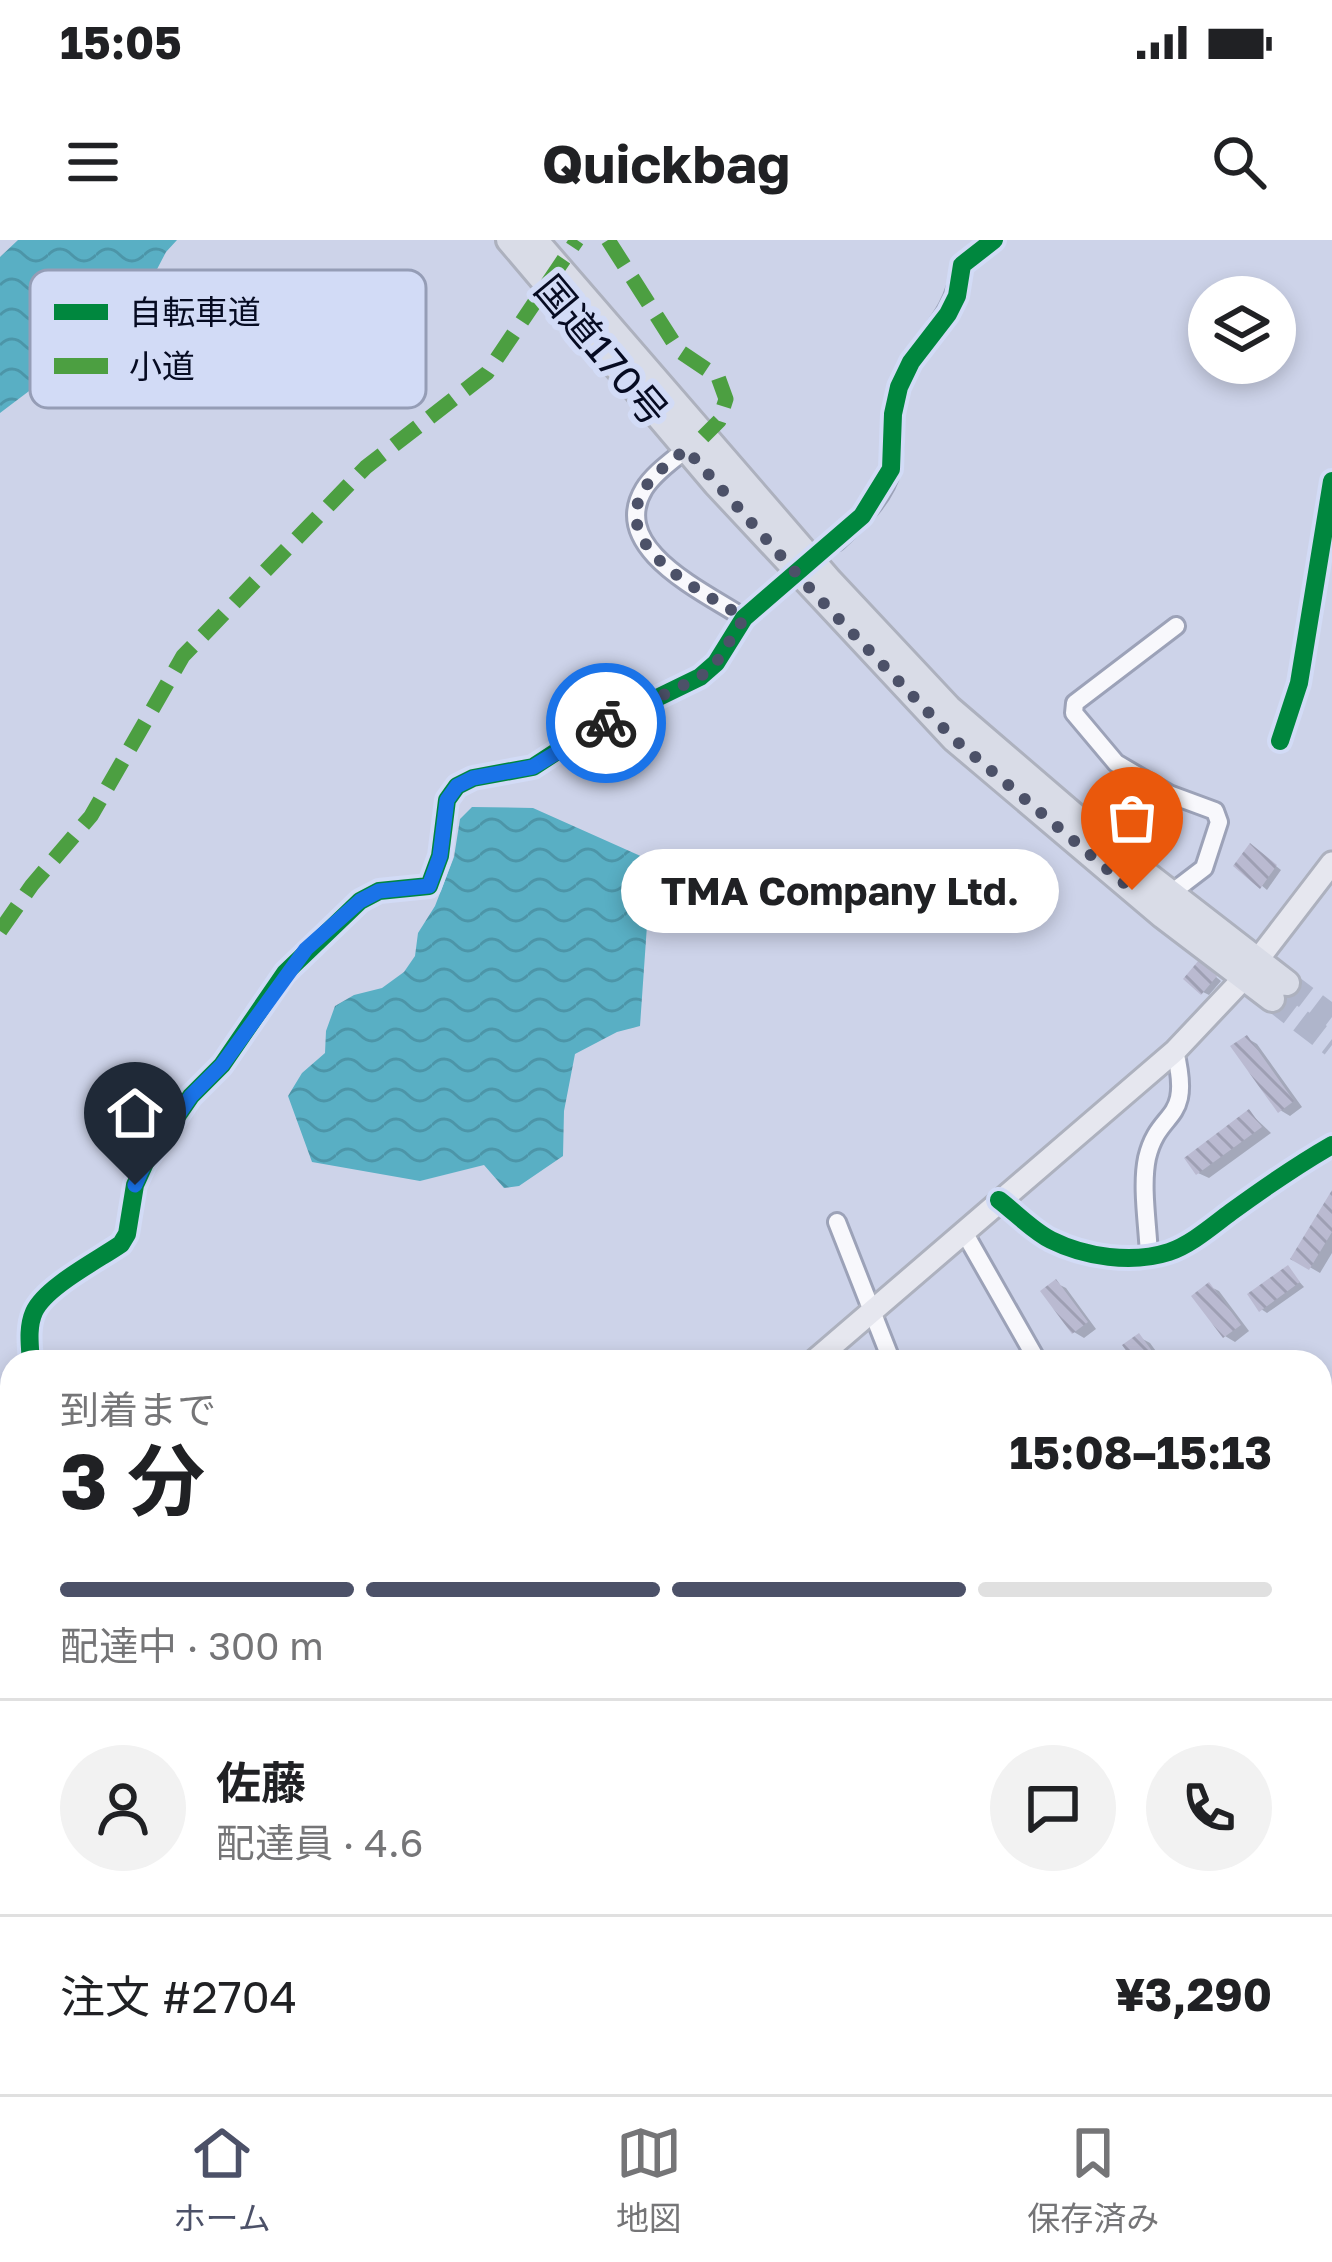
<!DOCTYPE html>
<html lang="ja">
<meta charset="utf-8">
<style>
body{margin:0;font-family:"Golos Text","Noto Sans JP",sans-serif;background:#f2f2f2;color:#202124;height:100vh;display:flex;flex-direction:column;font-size:45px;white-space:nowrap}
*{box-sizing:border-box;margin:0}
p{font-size:39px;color:#757577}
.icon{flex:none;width:66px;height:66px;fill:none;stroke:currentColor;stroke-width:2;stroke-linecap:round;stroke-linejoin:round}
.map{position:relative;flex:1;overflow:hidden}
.panel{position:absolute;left:0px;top:1110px;width:1332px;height:744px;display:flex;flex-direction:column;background:#fff;border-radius:36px 36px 0 0;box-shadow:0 6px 18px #0003}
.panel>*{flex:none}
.fabs{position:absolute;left:1188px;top:36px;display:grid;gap:24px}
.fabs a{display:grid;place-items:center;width:108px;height:108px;border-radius:50%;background:#fff;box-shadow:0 6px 18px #0003;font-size:60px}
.pin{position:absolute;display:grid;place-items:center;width:102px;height:102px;color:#fff;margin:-123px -51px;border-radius:50% 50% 50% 0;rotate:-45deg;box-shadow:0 0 12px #0007}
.pin .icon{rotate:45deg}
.courier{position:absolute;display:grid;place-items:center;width:120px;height:120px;margin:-60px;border:9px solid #1a73e8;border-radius:50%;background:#fff;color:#222;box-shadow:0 3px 15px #0007}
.bubble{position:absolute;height:84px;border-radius:42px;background:#fff;box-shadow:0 6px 18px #0003;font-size:39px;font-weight:700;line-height:84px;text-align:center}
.summary em{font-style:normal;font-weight:700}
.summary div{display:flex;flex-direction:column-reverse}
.summary{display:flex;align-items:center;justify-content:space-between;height:204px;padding:0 60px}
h1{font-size:78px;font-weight:700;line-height:90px}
.bar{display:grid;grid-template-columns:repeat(4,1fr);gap:18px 12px;align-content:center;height:144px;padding:0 60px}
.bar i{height:15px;border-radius:9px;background:#e0e0e0}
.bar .active{background:#4c5168}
.bar p{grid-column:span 4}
.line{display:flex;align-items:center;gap:30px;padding:0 60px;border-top:3px solid #e0e0e0}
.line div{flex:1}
.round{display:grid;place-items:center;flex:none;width:126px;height:126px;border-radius:63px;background:#f2f2f2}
.status{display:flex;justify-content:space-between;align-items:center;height:84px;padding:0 60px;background:#fff;direction:ltr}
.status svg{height:33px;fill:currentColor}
header{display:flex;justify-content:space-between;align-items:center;height:156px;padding:0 60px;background:#fff;font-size:54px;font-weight:700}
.tabs{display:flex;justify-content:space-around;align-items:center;height:168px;border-top:3px solid #e0e0e0;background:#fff;font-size:33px;color:#757577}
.tabs a{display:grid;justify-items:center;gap:6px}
.tabs .active{color:#4c5168}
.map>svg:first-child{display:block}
.water{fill:url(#water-waves)}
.shadow{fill:#0003}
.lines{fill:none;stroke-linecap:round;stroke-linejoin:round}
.river{stroke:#59afc4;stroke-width:27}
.building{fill:url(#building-back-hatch)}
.minor-tunnel{stroke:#afb5cb;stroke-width:16;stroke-dasharray:16 8;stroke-linecap:butt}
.highway-tunnel{stroke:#afb5cb;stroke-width:24;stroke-dasharray:24 12;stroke-linecap:butt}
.minor-casing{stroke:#9ca2b8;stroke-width:22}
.major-casing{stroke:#adb1be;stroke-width:27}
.highway-casing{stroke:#adb1be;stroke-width:30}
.minor{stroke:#f8f8fc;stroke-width:16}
.major{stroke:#e6e7ef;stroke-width:21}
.highway{stroke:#d9dce7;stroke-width:24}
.quiet{stroke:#4c9f41;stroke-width:15;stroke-dasharray:30 15;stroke-linecap:butt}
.cycleway-casing{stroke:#d2dbf6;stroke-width:26}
.cycleway{stroke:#00873e;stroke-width:18}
.done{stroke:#4c5168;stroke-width:12;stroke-dasharray:0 21.6}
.route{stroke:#1a73e8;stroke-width:15}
.labels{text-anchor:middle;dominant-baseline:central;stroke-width:12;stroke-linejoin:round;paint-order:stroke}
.street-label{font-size:39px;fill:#060b22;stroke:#d2dbf6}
.key{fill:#d2dbf6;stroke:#959db6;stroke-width:3}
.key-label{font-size:33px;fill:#060b22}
</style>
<div class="status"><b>15:05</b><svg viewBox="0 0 49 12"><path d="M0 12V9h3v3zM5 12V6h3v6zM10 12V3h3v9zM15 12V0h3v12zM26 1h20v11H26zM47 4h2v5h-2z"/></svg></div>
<header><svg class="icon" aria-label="menu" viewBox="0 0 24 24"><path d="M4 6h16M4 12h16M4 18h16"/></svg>Quickbag<svg class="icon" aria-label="search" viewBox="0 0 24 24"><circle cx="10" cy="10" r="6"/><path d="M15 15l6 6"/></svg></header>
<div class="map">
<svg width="1332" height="1854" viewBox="0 0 1332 1854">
<defs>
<pattern id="water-waves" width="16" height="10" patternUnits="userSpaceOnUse" patternTransform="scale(3)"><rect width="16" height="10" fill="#59afc4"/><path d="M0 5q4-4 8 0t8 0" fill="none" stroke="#4c95a8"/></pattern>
<pattern id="building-back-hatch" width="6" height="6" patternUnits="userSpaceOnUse" patternTransform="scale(3)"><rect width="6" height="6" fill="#babad1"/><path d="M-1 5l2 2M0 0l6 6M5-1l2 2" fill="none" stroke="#9e9fb3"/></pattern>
</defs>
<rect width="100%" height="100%" fill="#cdd3e9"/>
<!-- water -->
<path class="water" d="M18,0h159l-11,12 -35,67 -36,36 -50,24 -45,34v-156z
M472,567l61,1 112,50 6,10 -11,158 -23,6 -42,22 -11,57 -1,45 -44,30 -15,2 -20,-23 -64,16 -108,-19 -24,-66 14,-23 23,-20 1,-22 9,-25 19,-11 28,-7 22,-16 11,-16 3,-23 17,-27 19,-49 6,-38z"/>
<!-- shadow -->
<path class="shadow" d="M1256,610l25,20 -14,20 -30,-25z
M1205,728l16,13 -12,14 -6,-3z
M1247,798l10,6 45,63 -12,9 -10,-6z
M1250,873l21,20 -62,45 -11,-5z
M1332,955v58l-12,20 -26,-15z
M1288,1029l16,18 -37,26 -6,-4z
M1056,1043l10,5 30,41 -12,9 -10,-6z
M1209,1046l10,5 30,40 -14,11 -10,-6z
M1139,1097l11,6 14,19h-26z"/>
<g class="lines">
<!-- river -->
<path class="river" d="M1320,1645l12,-9
M1204,1854l6,-12"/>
</g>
<!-- building -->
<path class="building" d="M1250,603l27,22 -17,24 -27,-23z
M1199,720l18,16 -16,19 -18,-16z
M1247,795l47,66 -16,12 -48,-67z
M1249,869l13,18 -66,48 -12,-17z
M1332,950v42l-23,38 -19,-11z
M1288,1025l12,17 -41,30 -12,-18z
M1056,1039l32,43 -16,12 -32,-43z
M1209,1042l32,43 -18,13 -32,-42z
M1139,1093l21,29h-26l-12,-17z"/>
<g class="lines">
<!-- minor-tunnel -->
<path class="minor-tunnel" d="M771,355l65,-53"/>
<!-- highway-tunnel -->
<path class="highway-tunnel" d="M1287,743l45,34
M1272,759l60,46"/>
<defs>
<path id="minor" d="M686,209c-14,12 -32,24 -42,40 -36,60 61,103 100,129
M836,302c20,-19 49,-44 55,-73 6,-27 -2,-55 8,-83 19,-50 53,-59 63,-121l32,-25
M1280,501l19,-58 33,-202
M1170,654l34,-26 15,-46 -4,-11 -46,-17 -53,-31 -42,-50 1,-10 101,-77
M999,960c17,13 34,31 52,40 34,17 81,24 118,12 23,-8 43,-26 62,-40 33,-24 66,-47 101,-67
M837,982l55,140
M964,992l74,130
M1149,1016c-1,-30 -8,-69 -2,-98 12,-51 46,-33 28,-107
M31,1122c-1,-16 -4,-34 3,-50 11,-25 64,-52 87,-68l6,-10 8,-49 10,-22 46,-67 31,-31 63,-92 75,-72 19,-10 50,-5 11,-30 7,-56 10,-14 16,-8 60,-11 52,-34 115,-56 16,-14 28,-45 27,-23
M1320,1175l12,-5
M0,1237l12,-14
M1320,1477l12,-15
M1320,1738l12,12
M593,1842l1,12
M937,1854l39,-12"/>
<path id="major" d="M813,1122l362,-311 68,-72 89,-116
M289,1854l4,-12"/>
<path id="highway" d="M509,0l207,244 238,255 209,177 109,83
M535,0l295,341 119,127 156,134 182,141
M0,1831l12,4
M38,1842l43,12"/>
</defs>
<!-- minor casing -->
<use href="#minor" class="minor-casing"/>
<!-- major casing -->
<use href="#major" class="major-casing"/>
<!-- highway casing -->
<use href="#highway" class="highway-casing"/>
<!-- minor -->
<use href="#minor" class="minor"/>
<!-- major -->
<use href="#major" class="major"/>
<!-- highway -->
<use href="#highway" class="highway"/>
<!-- quiet -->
<path class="quiet" d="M608,0l71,111 39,26 8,22 -7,22 -16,16
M0,691l32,-46 59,-69 92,-160 183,-189 121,-94 90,-133"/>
<defs>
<path id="cycleway" d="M1280,501l19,-58 33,-202
M999,960c17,13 34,31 52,40 34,17 81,24 118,12 23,-8 43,-26 62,-40 33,-24 66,-47 101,-67
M31,1122c-1,-16 -4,-34 3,-50 11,-25 64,-52 87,-68l6,-10 8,-49 10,-22 46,-67 31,-31 63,-92 75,-72 19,-10 50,-5 11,-30 7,-56 10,-14 16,-8 60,-11 52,-34 115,-56 16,-14 28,-45 118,-102 29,-47 2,-55 6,-27 12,-25 37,-48 9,-18 5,-31 32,-25"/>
</defs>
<!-- cycleway casing -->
<use href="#cycleway" class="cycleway-casing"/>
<!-- cycleway -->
<use href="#cycleway" class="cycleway"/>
</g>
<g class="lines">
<!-- done -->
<path class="done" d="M606,483l94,-46 16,-14 28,-45c-39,-26 -136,-69 -100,-129 10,-16 28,-28 42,-40l127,143 141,147 178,151"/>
<!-- route -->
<path class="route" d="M135,945l10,-22 46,-67 31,-31 84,-116 54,-48 19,-10 50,-5 11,-30 7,-56 10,-14 16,-8 60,-11 73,-44"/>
</g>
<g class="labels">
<!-- street labels -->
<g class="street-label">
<text transform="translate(602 110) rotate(50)">国道170号</text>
</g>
</g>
<!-- legend -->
<rect x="30" y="30" width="396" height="138" rx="18" class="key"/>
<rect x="54" y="64" width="54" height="16" fill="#00873e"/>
<rect x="54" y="118" width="54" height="16" fill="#4c9f41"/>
<g class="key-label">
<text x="129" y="84">自転車道</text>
<text x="129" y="138">小道</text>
</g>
</svg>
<div class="fabs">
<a><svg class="icon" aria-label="layers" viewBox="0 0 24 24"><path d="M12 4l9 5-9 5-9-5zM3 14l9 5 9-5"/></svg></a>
</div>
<div class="pin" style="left:1132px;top:650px;background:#ea580c"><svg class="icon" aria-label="bag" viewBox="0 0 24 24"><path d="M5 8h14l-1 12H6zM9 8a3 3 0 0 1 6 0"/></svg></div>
<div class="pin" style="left:135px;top:945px;background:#1f2937"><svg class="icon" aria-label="home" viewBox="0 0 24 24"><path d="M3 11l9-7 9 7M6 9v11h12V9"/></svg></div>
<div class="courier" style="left:606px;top:483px"><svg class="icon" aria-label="bike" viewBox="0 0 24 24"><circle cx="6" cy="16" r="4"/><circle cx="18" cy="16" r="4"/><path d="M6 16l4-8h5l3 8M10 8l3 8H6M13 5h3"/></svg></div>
<div class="bubble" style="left:621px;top:609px;width:438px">TMA Company Ltd.</div>
<section class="panel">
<div class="summary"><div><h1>3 分</h1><p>到着まで</p></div><em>15:08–15:13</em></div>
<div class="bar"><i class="active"></i><i class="active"></i><i class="active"></i><i></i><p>配達中 · 300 m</p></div>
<div class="line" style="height:216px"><a class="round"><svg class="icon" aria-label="person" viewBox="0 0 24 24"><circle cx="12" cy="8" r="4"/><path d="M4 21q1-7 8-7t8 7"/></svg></a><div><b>佐藤</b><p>配達員 · 4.6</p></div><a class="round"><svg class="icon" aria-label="chat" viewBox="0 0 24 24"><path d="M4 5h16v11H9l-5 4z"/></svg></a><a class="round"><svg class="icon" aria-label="phone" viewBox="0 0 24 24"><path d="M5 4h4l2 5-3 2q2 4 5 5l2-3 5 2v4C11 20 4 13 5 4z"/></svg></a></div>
<div class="line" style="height:156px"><div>注文 #2704</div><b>¥3,290</b></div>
</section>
</div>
<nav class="tabs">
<a class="active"><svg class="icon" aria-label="home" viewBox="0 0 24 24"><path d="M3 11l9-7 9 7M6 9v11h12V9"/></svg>ホーム</a>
<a><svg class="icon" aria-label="map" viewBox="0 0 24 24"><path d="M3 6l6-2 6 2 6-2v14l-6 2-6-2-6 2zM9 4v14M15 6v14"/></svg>地図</a>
<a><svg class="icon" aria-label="saved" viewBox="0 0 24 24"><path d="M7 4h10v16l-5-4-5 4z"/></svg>保存済み</a>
</nav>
